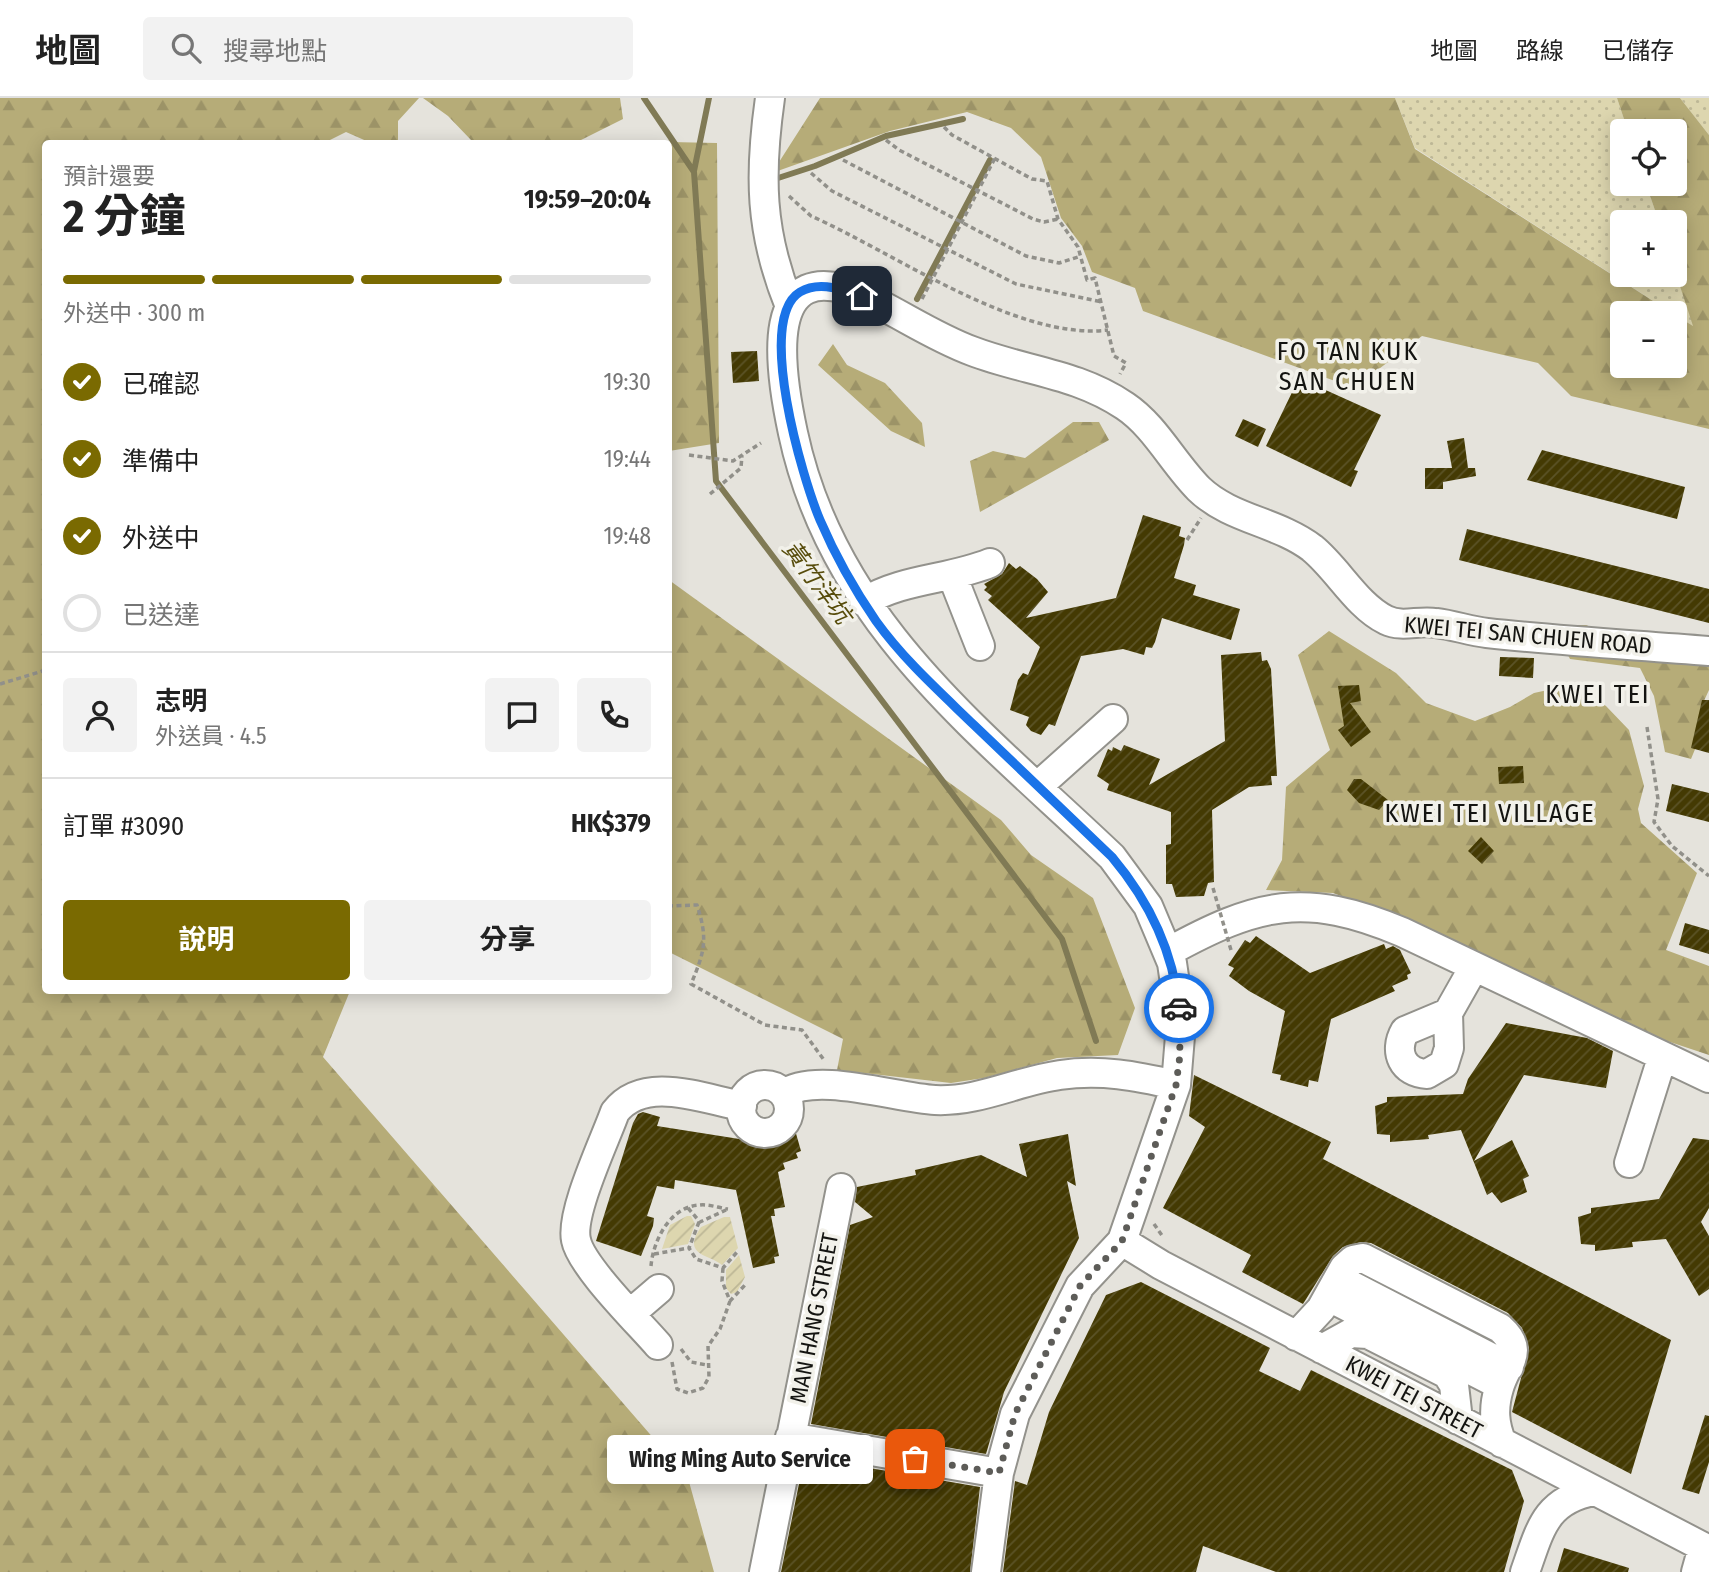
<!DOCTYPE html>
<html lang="zh-TW">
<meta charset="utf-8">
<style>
body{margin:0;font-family:"Fira Sans Condensed","Noto Sans TC",sans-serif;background:#f2f2f2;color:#222;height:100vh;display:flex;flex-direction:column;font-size:26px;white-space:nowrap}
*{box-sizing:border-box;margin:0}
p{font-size:23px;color:#767676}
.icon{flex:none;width:38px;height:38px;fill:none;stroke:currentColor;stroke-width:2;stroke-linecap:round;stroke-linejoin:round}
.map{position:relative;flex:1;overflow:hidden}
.panel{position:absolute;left:42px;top:42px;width:630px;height:854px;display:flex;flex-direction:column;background:#fff;border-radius:7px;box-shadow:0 4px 18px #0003}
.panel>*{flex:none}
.tools{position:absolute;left:1610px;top:21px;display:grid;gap:14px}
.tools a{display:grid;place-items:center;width:77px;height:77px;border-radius:7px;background:#fff;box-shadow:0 4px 18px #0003;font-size:35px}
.pin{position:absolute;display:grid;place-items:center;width:60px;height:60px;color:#fff;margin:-30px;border-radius:14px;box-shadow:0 4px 10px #0006}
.courier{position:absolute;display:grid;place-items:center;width:70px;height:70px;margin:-35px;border:5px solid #1a73e8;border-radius:50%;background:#fff;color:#222;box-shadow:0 2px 9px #0007}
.bubble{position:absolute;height:49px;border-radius:7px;background:#fff;box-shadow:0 4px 18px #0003;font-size:23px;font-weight:700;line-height:49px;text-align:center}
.summary em{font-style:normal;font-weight:700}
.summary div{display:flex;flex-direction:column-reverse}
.summary{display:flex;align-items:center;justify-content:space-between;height:119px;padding:0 21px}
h1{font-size:46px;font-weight:700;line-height:52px}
.bar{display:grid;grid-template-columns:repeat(4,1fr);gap:10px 7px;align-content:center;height:84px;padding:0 21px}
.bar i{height:9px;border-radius:5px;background:#e0e0e0}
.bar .active{background:#7a6a01}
.bar p{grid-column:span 4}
.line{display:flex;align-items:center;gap:18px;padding:0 21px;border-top:2px solid #e0e0e0}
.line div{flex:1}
.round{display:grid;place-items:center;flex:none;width:74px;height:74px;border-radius:7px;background:#f2f2f2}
ol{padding:0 21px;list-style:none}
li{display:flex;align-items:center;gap:21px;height:77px}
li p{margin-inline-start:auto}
li .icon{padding:7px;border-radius:50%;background:#7a6a01;color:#fff;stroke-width:4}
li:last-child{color:#767676}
li i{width:38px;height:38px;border:4px solid #e0e0e0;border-radius:50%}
.cta{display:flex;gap:14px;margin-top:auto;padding:14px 21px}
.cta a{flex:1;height:80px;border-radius:7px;background:#7a6a01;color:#fff;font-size:28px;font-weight:700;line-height:80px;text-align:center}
.cta a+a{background:#f2f2f2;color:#222}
header{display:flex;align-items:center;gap:42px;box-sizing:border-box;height:98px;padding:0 35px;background:#fff;border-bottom:2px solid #e0e0e0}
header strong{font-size:33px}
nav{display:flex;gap:38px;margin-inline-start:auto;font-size:24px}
.search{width:490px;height:63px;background:#f2f2f2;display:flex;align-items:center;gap:18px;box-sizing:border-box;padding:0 24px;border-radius:7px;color:#767676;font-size:26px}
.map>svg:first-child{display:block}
.grass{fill:url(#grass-dots)}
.forest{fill:url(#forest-firs)}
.garden{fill:url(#garden-furrows)}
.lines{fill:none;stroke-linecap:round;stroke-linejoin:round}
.stream{stroke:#807a55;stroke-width:6}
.building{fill:url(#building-hatch)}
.minor-casing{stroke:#93928c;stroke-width:32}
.path{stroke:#91908a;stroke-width:3.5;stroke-dasharray:5 3.5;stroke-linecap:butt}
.minor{stroke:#fff;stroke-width:28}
.path-bridge{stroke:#91908a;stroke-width:3.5;stroke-dasharray:5 3.5;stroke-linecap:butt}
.done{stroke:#5d5c58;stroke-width:7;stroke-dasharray:0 12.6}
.route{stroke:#1a73e8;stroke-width:9}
.labels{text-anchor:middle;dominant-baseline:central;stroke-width:7;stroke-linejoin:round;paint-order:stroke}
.street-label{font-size:23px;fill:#141411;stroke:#f2f1ea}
.water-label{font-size:24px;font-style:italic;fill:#574c0b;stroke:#f2f1ea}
.quarter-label{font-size:26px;letter-spacing:2px;fill:#141411;stroke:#f2f1ea}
</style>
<header>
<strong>地圖</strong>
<div class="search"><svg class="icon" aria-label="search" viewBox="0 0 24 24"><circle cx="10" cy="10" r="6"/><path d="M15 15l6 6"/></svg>搜尋地點</div>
<nav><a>地圖</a><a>路線</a><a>已儲存</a></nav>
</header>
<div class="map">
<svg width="1709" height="1474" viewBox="0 0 1709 1474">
<defs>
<pattern id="grass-dots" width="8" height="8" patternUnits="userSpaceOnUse" patternTransform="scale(1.75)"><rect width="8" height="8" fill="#ddd6af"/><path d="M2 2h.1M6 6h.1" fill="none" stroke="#bdb796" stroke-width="1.8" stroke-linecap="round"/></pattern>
<pattern id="forest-firs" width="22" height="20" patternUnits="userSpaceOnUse" patternTransform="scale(1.75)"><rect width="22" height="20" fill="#b6ac78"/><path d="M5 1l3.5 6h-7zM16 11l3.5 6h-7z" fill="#9c9367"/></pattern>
<pattern id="garden-furrows" width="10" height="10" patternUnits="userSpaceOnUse" patternTransform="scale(1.75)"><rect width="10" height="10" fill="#ddd6af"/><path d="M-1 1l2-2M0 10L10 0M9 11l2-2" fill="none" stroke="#bdb796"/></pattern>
<pattern id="building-hatch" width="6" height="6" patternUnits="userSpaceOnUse" patternTransform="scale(1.75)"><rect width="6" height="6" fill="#443a03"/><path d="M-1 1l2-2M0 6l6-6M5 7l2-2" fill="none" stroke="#5b5327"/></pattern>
</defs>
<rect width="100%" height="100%" fill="#e5e3dc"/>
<!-- grass -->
<path class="grass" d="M1395,0h222l11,33h-6v53h24l13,38h-37v53h53v-4l19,56 -279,-179z
M1680,0h29v37z"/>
<!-- forest -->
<path class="forest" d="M0,0h419l-21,23v22h-27l-25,-11 -24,12h-276v846l304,1 -27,66 365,421 26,94h-714z
M423,0h197l3,21 -48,24h-107l3,-3 -23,-24z
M820,0h575l20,51 257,164h-50v53h53v-51l18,11 -18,-55v-49h-16l-13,-38h29v-53h-47l-11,-33h63l29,37v294l-138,-33 -33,-33 -116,-27 -68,52 -211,-77 -8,-23 -43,-16 -10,-26 -21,-28 -20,-61 -30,-29 -44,-16 -77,19 -118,42z
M670,44l47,1 2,300 -50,8z
M833,246l14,21 38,18 37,40 3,24 -34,-16 -73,-66z
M1073,324h26l10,18 -129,72 -10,-51 23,-10 32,7z
M669,482l332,240 30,35 62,43 42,110 -17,47 -61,3 -73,20 -33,5 -114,-13 6,-31 -174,-87z
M1553,527h33l76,31 47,4v30l-6,13 2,22 -14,34 -26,-7 -11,-56 -14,-28 -70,-9z
M1329,533l67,42 30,30 49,18 35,-14 24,-14 23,-5 25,2 24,16 23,24 15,56 -6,23 3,14 56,50 -31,77 43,16v89l-63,-21 -228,-110 -85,-31 -67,-3 16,-30 4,-73 44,-37 -32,-95z"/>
<!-- garden -->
<path class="garden" d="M687,1118h4l4,8 -7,20 -26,5 8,-24z
M724,1119h6l8,31 -16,17c-13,-11 -41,-9 -21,-38z
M739,1157l6,22 -8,15 -6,2 -5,-6v-18z"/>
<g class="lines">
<!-- stream -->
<path class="stream" d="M644,0l50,74 22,309 346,458 34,102
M694,73l15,-73
M772,82l43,-14 71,-30 77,-17
M917,201l73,-139"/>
</g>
<!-- building -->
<path class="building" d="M757,253l2,30 -26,2 -2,-31z
M1299,280l82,37 -27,55 4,1 -7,16 -85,-41z
M1243,321l23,10 -8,18 -23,-11z
M1464,340l4,30h7l1,8 -33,6v7h-18v-21h27l-5,-27z
M1542,352l143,37 -8,32 -150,-39z
M1143,417l38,12 -2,9 6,2 -1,7 -10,33 22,7 -3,10 47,14 -9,31 -69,-22 -7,24 -3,6 -6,-1 -2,8 -21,-6 -42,7 -26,70 -6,-2 -8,11 -10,-4 -5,-6 3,-8 -19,-7 8,-30 5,-7 5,2 12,-28 -52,-47 4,-4 -8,-6 3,-3 -3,-3 18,-10 7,-11 7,6 4,-3 17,13 11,13 -22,26 90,-20z
M1467,431l242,60v34l-250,-63z
M1261,554l1,9 5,-1 4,9 6,107h-6l1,9 -23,2 -37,23 2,72 -6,1 -4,13 -28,1 -4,-13h-6v-39l5,-1v-32l-64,-22 2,-6 -12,-8 11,-27 4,2 1,-4 8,4 3,-6 36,14 -11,26 76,-44 -4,-86z
M1500,559l34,1 -1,20 -34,-2z
M1359,587l2,16 -11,2 21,29 -20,15 -13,-17 6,-4 -6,-40z
M1702,602h7v53l-18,-5z
M1523,668l1,17 -25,1 -1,-17z
M1354,681h7l27,21 -9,10 -20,-7 -12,-13z
M1672,686l37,9v29l-43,-11z
M1481,739l13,14 -12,13 -14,-13z
M1685,825l24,7v24l-30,-9z
M1256,838l54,37 74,-29 2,5 7,-3 7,4 11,23 -4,2 1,4 -16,7 3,5 -64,28 -13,63 -9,-2 -1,7 -28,-7 1,-5 -9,-2 13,-62 -36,-20 -20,-15 5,-8 -6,-3 17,-25 5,3z
M1506,925l81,15 26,13 -7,37 -82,-13 -50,86 38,-21 17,36 -6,3 4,13 -26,11 -9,-11 -5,3 -26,-65 -33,5 1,4 -39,3v-7l-13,-1 -2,-28 12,-4v-5l76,-3 5,-15z
M1194,977l137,67 -8,17 348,181 -40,134 -119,-62 17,-64 -7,-20 -14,-15 -137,-70 -10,-1 -18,5 -10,9 -30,48 -61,-32 9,-17 -88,-47 42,-81 -16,-11z
M643,1014l17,5 -3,9 95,15 43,-11 6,21 -5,2 2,5 -15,5 2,6 -7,3 7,35 -11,2 1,7h-4l8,40 -5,1 1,6 -22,5 -17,-78 -61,-10 -1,9 -17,-3 -10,30 7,2 -1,8 -12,30 -45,-15 37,-118 5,-9z
M1068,1036l8,52 -9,-5 12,57 -75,154 -18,62 -175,-30 39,-199 23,-8 -18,-15 2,-15 59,-12 -1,-5 66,-15 46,22 -8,-33z
M1693,1040l16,2v68l-8,14 8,14v53l-10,7 -33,-57 -34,3 1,5 -38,4v-6l-14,-1 -3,-27 13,-4v-5l68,-9z
M1141,1184l129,66 -11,23 41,20 11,-21 201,100 12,31 -20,71h-228l-73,-26 -7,26h-193l12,-91 12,4 22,-73 57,-117z
M1705,1317l4,1v46l-10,32 -17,-5z
M823,1362l157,27 -10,85h-189l19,-93z
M1564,1450l65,20 -1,4h-71z"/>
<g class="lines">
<defs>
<path id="minor" d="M770,0c-11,77 -10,134 19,206
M952,477l28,71
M864,504c39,-24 85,-22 126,-39
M1038,688l75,-67
M1168,854c89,-49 137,-61 234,-20l307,146
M1448,915l-43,18c-12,21 -2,42 22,43l17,-10 5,-16 -1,-35 26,-46
M741 1011a24 24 0 1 1 48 0a24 24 0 1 1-48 0Z
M784,996c31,-23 112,4 151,6 44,2 82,-19 125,-25 41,-6 76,1 116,10
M1629,1065l33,-105
M1122,1143l39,24 548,285
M1339,1181l170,88
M1329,1199l171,88
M631,1215l28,-24
M1296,1238l25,-27 23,-41 9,-8 10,-2 137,70c26,23 6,35 -1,60 -6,20 -5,36 3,55
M658,1247c-19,-22 -77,-79 -82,-105 -6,-27 29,-100 39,-128 29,-38 88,-13 127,-6
M1322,1251l29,-16 17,1 79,40 7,11 4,35
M790,1339l209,36
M764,1474l77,-384
M986,1474l13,-99 16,-59 65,-128 42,-45 54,-156 5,-61 -9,-61 -24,-57 -36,-49c-132,-126 -279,-235 -319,-424 -13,-60 -34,-185 72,-136 36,17 69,40 107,54 52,20 104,22 153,55 30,20 48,57 74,83 31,30 79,33 113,59 26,21 44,57 74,72 17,8 32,0 50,3 17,2 34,8 51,10 73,8 148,12 222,18
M1525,1474c15,-42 20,-72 69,-81
M1696,1474l7,-25"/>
</defs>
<!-- minor casing -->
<use href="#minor" class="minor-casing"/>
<!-- path -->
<path class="path" d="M944,29l8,8 80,44 15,2 11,38 20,28 9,33 8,-2 19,78 12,7 -6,11
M886,42l13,10 134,69 11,3 14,-3
M843,62l183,96 33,7 22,-7
M811,75l21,18 184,93 86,18
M789,98l22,20c84,37 206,125 297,114
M922,201l73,-141
M689,357l44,6 28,-18
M710,396l31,-26 1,-13
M1187,442l14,-22
M0,586l46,-14
M1647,629l11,72 -4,23 18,24 37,30
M668,683v37
M668,808l29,-1c11,34 8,46 -6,79l74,41 37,5 22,30
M688,1110l12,14 26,-12
M699,1124l-10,26 7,11 27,9 15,-17
M1154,1126l9,13
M654,1156l35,-6
M651,1168c2,-25 19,-60 49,-61 9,-1 19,3 28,4
M723,1170l-1,13 8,20 15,-16
M681,1251l10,13 16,3
M672,1264l5,27 11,4 15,-5 6,-11 -1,-31 12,-17 10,-28"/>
<!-- minor -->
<use href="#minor" class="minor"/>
<!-- path-bridge -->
<path class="path-bridge" d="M1213,790l18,62"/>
</g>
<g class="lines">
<!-- done -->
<path class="done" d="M915,1361l84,14 16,-59 65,-128 42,-45 54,-156 4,-30 -1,-47"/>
<!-- route -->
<path class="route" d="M862,198c-20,-6 -42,-16 -62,-4 -45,27 3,188 20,228 15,35 34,69 56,101 28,39 64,71 98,104 46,44 92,88 138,132 37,44 61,93 67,151"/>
</g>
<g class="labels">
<!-- street labels -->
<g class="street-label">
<text transform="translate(1528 537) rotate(5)">KWEI TEI SAN CHUEN ROAD</text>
<text transform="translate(814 1220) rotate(-79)">MAN HANG STREET</text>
<text transform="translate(1414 1299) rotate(28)">KWEI TEI STREET</text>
</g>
<!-- water labels -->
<g class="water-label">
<text transform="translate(817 484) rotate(53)">黃竹洋坑</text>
</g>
<!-- quarter labels -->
<g class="quarter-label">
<text x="1348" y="253">FO TAN KUK<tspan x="1348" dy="30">SAN CHUEN</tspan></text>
<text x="1598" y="596">KWEI TEI</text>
<text x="1490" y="715">KWEI TEI VILLAGE</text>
</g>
</g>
</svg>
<div class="tools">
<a><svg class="icon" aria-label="locate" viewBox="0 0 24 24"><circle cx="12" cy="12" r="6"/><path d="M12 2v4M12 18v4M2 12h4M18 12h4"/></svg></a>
<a>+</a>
<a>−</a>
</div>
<div class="pin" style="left:915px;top:1361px;background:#ea580c"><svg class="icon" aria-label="bag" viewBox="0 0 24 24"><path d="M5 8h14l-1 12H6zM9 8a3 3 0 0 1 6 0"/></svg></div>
<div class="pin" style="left:862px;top:198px;background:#1f2937"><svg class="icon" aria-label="home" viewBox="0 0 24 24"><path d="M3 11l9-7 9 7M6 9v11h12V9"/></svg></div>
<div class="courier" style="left:1179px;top:910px"><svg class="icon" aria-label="car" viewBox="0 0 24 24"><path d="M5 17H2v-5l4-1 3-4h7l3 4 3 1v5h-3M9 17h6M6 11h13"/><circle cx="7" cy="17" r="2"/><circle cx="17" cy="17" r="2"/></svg></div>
<div class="bubble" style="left:607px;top:1337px;width:266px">Wing Ming Auto Service</div>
<section class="panel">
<div class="summary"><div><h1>2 分鐘</h1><p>預計還要</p></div><em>19:59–20:04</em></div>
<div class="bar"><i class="active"></i><i class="active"></i><i class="active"></i><i></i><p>外送中 · 300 m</p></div>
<ol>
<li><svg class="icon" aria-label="check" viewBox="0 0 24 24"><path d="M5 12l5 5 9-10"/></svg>已確認<p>19:30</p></li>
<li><svg class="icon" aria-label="check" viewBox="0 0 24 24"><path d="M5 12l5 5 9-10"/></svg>準備中<p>19:44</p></li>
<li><svg class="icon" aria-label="check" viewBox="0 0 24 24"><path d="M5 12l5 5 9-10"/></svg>外送中<p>19:48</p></li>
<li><i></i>已送達</li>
</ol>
<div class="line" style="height:126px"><a class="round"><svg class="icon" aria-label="person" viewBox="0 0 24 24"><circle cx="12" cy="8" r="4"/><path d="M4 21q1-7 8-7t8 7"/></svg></a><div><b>志明</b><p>外送員 · 4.5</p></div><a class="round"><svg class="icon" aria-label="chat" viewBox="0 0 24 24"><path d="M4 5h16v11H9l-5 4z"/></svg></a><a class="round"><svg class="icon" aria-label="phone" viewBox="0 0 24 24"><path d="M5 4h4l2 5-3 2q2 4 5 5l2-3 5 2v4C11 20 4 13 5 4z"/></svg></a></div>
<div class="line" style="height:91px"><div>訂單 #3090</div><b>HK$379</b></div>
<div class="cta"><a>說明</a><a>分享</a></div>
</section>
</div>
